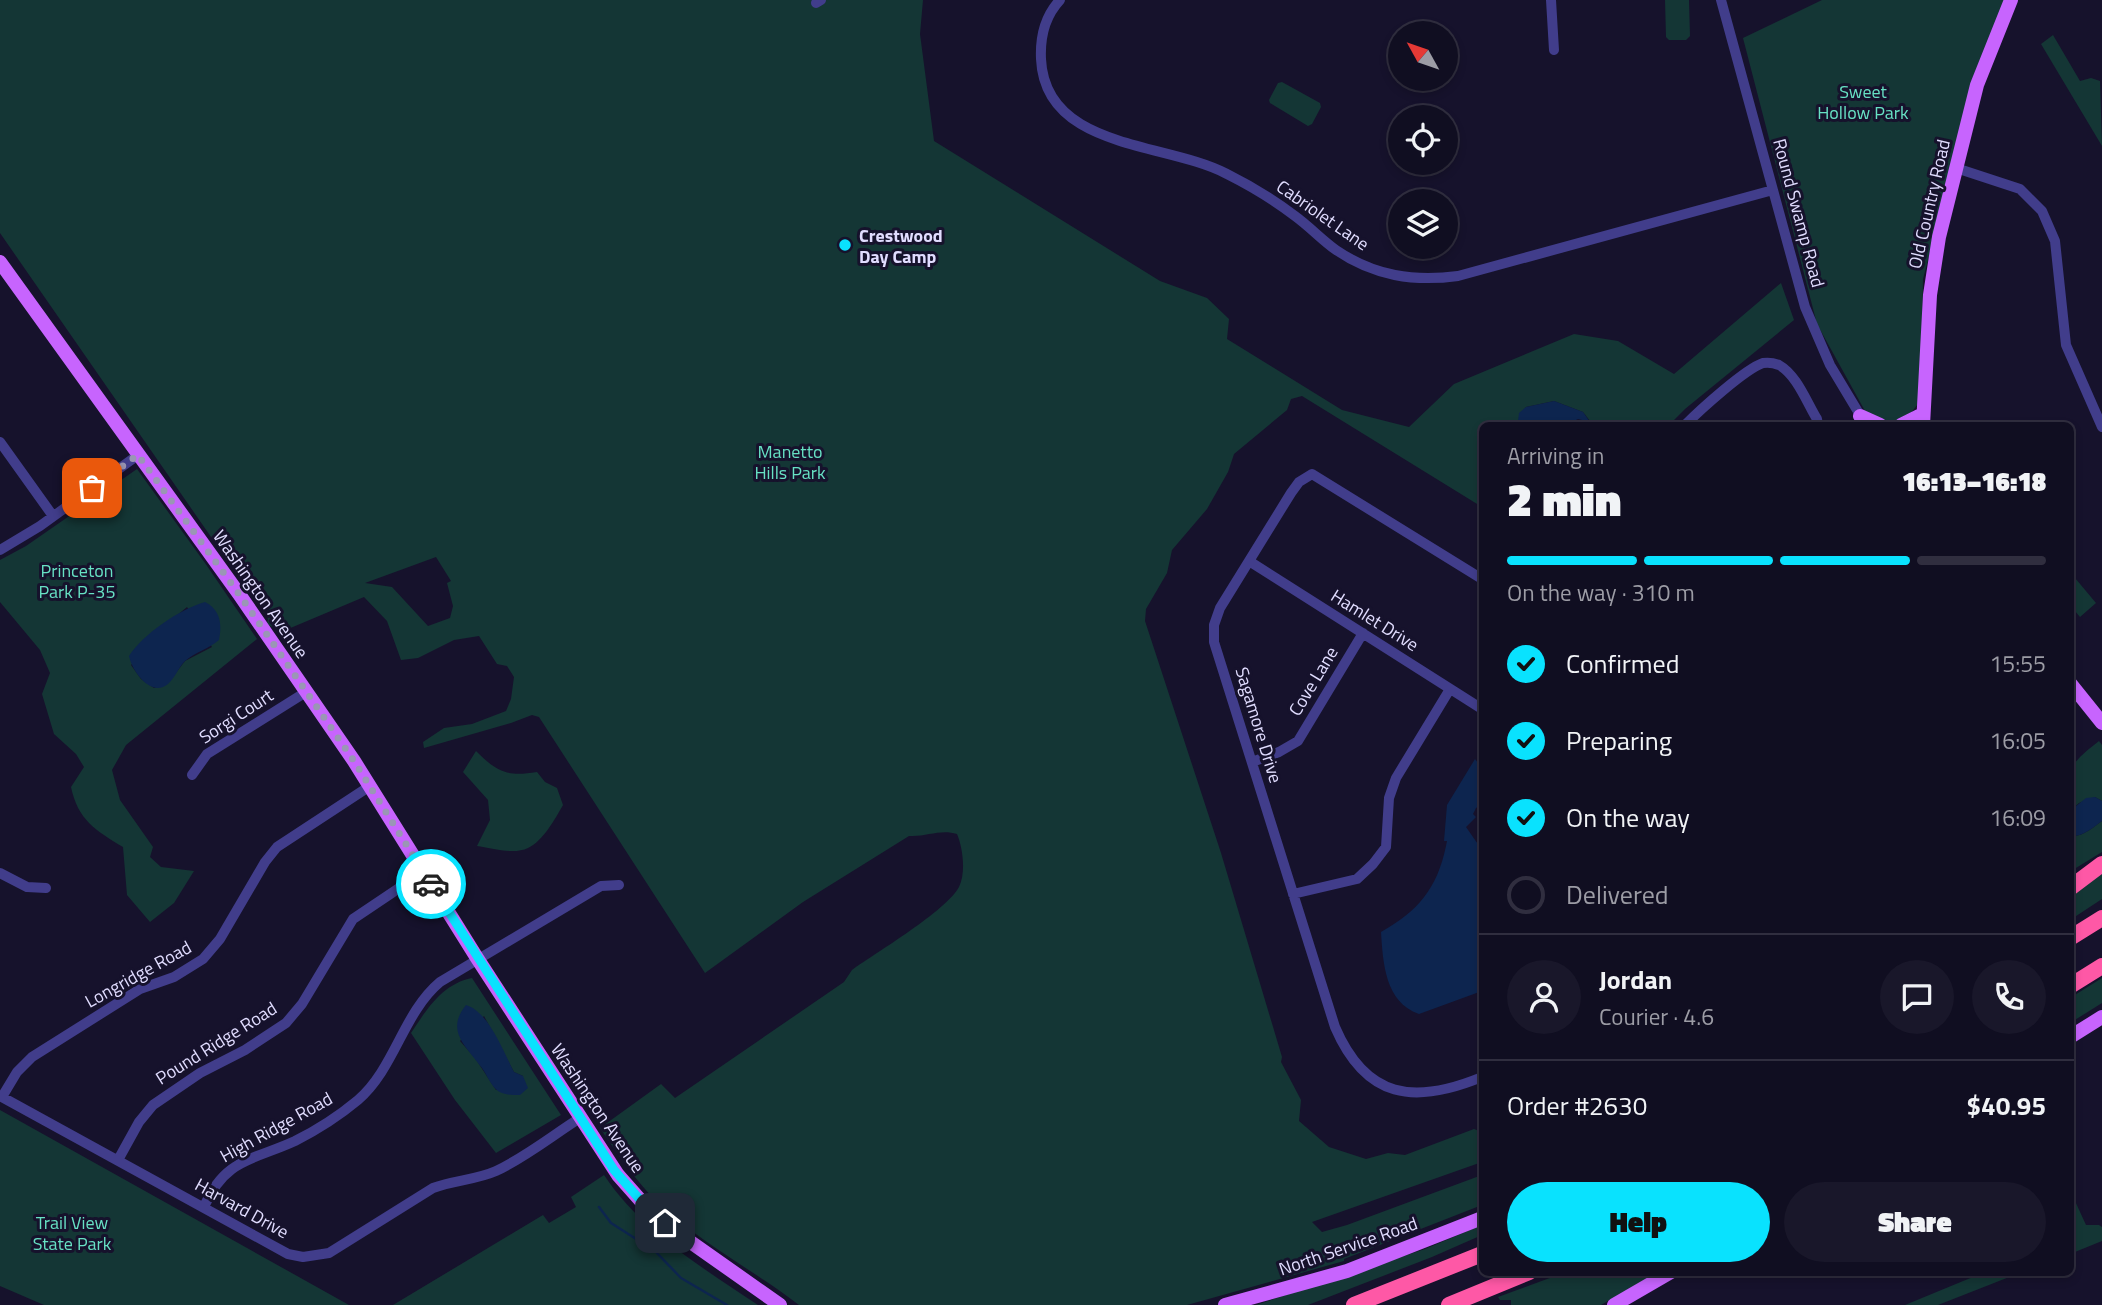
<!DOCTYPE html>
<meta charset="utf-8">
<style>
body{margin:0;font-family:"Titillium Web",sans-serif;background:#19172a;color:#f1f3f6;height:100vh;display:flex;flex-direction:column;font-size:26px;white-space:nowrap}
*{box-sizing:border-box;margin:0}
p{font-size:23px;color:#9c9ca5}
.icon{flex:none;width:38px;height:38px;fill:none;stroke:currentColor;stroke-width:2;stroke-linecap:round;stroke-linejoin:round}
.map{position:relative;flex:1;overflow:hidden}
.details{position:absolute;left:1479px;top:422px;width:595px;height:854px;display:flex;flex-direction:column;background:#100e21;border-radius:10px;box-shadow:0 4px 10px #0003,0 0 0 2px #302e3f}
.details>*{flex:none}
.needle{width:46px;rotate:310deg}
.buttons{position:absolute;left:1388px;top:21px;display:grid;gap:14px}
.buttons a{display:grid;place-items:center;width:70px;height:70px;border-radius:50%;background:#100e21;box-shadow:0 4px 10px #0003,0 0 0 2px #302e3f;font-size:35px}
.pin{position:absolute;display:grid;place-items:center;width:60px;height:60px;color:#fff;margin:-30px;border-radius:14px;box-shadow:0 4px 10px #0006}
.courier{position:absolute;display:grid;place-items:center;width:70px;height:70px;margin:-35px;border:5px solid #09e2fe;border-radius:50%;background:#fff;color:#222;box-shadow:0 2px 9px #0007}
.head em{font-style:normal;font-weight:800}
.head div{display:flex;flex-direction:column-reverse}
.head{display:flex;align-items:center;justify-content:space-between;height:119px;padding:0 28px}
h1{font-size:46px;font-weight:800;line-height:52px}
.bar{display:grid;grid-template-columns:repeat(4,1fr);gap:10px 7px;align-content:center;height:84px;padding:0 28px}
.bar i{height:9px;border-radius:5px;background:#302e3f}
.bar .on{background:#09e2fe}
.bar p{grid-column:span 4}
.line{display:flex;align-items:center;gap:18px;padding:0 28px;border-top:2px solid #302e3f}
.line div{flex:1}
.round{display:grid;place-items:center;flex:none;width:74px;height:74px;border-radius:37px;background:#19172a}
ol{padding:0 28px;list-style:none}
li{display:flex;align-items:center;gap:21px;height:77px}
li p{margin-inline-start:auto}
li .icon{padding:7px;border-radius:50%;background:#09e2fe;color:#111;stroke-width:4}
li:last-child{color:#9c9ca5}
li i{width:38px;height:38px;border:4px solid #302e3f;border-radius:50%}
.primary-button{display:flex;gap:14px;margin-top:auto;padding:14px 28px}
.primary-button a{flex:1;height:80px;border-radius:42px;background:#09e2fe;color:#111;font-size:28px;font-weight:800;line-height:80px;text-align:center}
.primary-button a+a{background:#19172a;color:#f1f3f6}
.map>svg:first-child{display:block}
.green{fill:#143635;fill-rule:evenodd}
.water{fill:#0d254f}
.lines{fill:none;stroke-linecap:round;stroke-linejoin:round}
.stream{stroke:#0d254f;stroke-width:2.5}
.minor{stroke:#413d8b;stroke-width:10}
.major{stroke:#c764fe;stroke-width:14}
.highway{stroke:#fe58a6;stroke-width:16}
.done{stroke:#9a96b5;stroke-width:7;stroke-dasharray:0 12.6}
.route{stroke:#09e2fe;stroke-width:9}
.poi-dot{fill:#09e2fe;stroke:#16122c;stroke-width:2.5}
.labels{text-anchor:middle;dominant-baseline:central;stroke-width:6;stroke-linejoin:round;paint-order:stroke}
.park-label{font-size:18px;fill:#67e1c4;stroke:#16122c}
.street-label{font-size:18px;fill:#e1ddff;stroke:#16122c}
.poi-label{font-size:18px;font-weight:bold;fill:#e1ddff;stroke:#16122c;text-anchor:start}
</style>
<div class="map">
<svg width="2102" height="1305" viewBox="0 0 2102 1305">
<rect width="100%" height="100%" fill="#16122c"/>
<!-- green -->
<path class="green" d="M0,0h923l-3,34 14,107 226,140 47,17 22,21 -2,20 115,71 67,17 45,-43 120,-50 44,7 56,33 107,-91 13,37 -109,89 -16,16h-87l-6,-5 14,1 -7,-9 -29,-11 -28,6 -8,14 3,4h-39v82l-180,-111 -11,3 -4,11 -53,44 -6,18 -21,37 -35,41 -5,23 -21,36 -1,12 76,232 61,204 -1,5 20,38 -2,21 30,26 37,12 22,-6 17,2 69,-26 8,3v30l-170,60 10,10 25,-7 135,-50v30l-138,54v2l-157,44h-388c-46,-35 -98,-62 -140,-101 -23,-23 -41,-49 -59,-76l61,-44 14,14 169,-116 8,-12c25,-18 94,-59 107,-83 7,-14 4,-39 -2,-53 -17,-5 -30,3 -48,2l-106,66 -98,71 -166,-256 -7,-2 -21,8 -87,25 -1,-6 21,-14 28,-4 34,-13 5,-12 3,-22 -7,-11 -10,-2 -18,-28 -25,4 -36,18 -17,2 -14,-39 -23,-24 -83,35 -14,-8 1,-5 -268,-386zM436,557l15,24 -4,2 6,23 -3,12 -22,8 -36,-39 -27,-4z
M1665,0h24l1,36 -4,4h-17l-3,-3z
M1822,0h183l-52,165 -30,114 -2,112 -3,13 -8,10 -13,7h-14l-18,-10 -48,-87 -74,-286z
M2053,35l27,46 11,-3 9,3 2,65 -61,-102z
M1282,82l38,21 1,4 -9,17 -4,2 -38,-23 -1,-3 9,-17z
M137,469l68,94 52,76 -131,106 -14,25 8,30 33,47 -3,10 11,10 33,4 -20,32 -24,19 -23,-27 -4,-48c-28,-17 -45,-27 -52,-60l13,-20 -8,-13 -22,-20 -12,-40 8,-21 -10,-23 -40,-48v-42l26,-14zM187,607l25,40 -27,14 -17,22 -14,5 -13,-9 -10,-14 38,-43z
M2070,572l26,31 -16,14 -10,-12z
M2099,741l3,4v56l-7,-4 -16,6 -9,8c0,-42 -6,-43 29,-70z
M476,751c21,21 31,26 61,21l8,10 12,6 6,17c-8,14 -20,36 -35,43 -14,7 -37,0 -51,-2l13,-26 -2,-20 -25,-28z
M2102,821v31l-31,19 -1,-35c13,1 22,-8 32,-15z
M2102,871v28l-32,21v-27z
M472,978l89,137 -65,38 -41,-53 -44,-67c16,-24 31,-49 61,-55zM484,1016l30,56 9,4 -27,14 -21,-32 -15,-17z
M2102,978v25l-32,20v-25z
M0,1110l349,195h-305l-44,-19z
M604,1175c37,56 99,93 154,130h-365l150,-90 6,8 27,-16 -5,-10z
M2070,1190l16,35h13l3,2v14l-32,13v-17l5,-3 -5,-12z
M1482,1225v10l-50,22 -124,48h-52l169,-56z
M1566,1272h92l-57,33h-90v-5h-11l-2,-3z
M1985,1272h37l-84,33h-33z"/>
<!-- water -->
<path class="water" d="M1554,401l29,11 7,10 -12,-3 -2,1 6,5h-61l-3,-4 1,-8 7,-6z
M205,602c16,8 17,23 14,38 -10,9 -24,12 -34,21 -7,7 -10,17 -17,23 -17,14 -36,-13 -39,-28 14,-22 51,-47 76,-54z
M1475,759l7,9v36l-6,4 -3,6 3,3 -10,10 16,23v141l-63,23c-34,-12 -36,-51 -38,-82 37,-21 56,-43 65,-86l1,-5h-3l3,-36z
M2095,797l7,4v20c-10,7 -19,16 -32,15v-25l16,-13z
M466,1005c23,7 37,46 48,67l9,4 5,12 -8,7c-8,0 -16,0 -22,-4 -7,-5 -11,-16 -16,-23 -16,-22 -37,-37 -16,-63z"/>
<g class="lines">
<!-- stream -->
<path class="stream" d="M599,1207l12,16 44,28 26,27 46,27"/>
<!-- minor -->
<path class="minor" d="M1060,0c-15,16 -20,37 -19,59 4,91 126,83 186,115 24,12 47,26 68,42 15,11 27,24 41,34 38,26 78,32 122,26l315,-86
M1551,0l3,50
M1721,0l84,307 25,58 33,55
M816,3l5,-3
M1956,168l64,21 22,22 13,30 11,104 36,82
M1685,425c15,-15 60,-56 78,-62 6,-1 11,0 16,2 18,10 28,38 38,54l1,6
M0,442l53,74
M0,550l40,-24 98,-71
M1249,561l233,148
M1482,579l-170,-105 -13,8 -8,11 -71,115 -6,17v17l121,385c31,72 79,78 147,50
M1252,762l27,-10 19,-11 65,-108
M192,775l15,-21 99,-62
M0,873l27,14 19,1
M1293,894l64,-15 16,-15 13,-17 3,-49 7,-20 54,-89
M0,1096l288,158 15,3 26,-4 104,-65c21,-8 43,-8 63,-17 30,-14 57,-36 84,-53
M2,1097l15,-25 15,-15 108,-68 34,-12 29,-18 17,-20 45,-77 12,-15 93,-61
M118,1160l21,-38 14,-17 47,-32 45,-23 41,-27 16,-19 51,-85 70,-47
M204,1207c21,-49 50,-47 91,-66 22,-11 45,-26 63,-41 37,-32 45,-87 82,-118l161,-96 18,-1"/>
<!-- major -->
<path class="major" d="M0,262l239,332 115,167 123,197 141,217 31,35 33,26 98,69
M1860,416l20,9
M1901,425l22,-11
M1923,425l7,-130 9,-58 38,-152 34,-85
M2070,683l32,40
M2070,1037l32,-20
M1225,1305l122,-34 135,-53
M1614,1305l57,-33"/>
<!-- highway -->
<path class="highway" d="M2070,888l32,-24
M2070,938l32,-20
M2070,986l32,-20
M1354,1305l128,-51
M1449,1305l80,-33"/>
</g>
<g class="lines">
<!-- done -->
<path class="done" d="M92,488l46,-33 101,139 115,167 77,123"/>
<!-- route -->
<path class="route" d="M431,884l183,286 35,40 16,13"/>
</g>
<!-- markers -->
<circle class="poi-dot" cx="845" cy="245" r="7"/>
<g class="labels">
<!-- park labels -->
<g class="park-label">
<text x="1863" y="91">Sweet<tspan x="1863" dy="21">Hollow Park</tspan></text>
<text x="790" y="451">Manetto<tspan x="790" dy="21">Hills Park</tspan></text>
<text x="77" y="570">Princeton<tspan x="77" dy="21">Park P-35</tspan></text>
<text x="72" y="1222">Trail View<tspan x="72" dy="21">State Park</tspan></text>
</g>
<!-- street labels -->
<g class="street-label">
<text transform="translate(1929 204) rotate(-77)">Old Country Road</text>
<text transform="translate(1799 213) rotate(75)">Round Swamp Road</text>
<text transform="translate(1323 215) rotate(35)">Cabriolet Lane</text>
<text transform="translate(261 594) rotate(55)">Washington Avenue</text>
<text transform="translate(1375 620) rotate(32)">Hamlet Drive</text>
<text transform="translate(1313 681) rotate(-59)">Cove Lane</text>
<text transform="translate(236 716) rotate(-33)">Sorgi Court</text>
<text transform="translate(1259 725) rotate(73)">Sagamore Drive</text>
<text transform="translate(138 974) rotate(-29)">Longridge Road</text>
<text transform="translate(216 1043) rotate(-32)">Pound Ridge Road</text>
<text transform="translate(598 1108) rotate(56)">Washington Avenue</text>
<text transform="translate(276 1127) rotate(-29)">High Ridge Road</text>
<text transform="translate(242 1208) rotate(29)">Harvard Drive</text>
<text transform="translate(1348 1246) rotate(-19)">North Service Road</text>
</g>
<!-- poi labels -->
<g class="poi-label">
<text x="859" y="235">Crestwood<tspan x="859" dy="21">Day Camp</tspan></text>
</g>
</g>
</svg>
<div class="buttons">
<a><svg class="needle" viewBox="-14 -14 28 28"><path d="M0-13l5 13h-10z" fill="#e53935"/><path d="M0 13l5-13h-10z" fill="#9c9ca5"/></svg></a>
<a><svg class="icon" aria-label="locate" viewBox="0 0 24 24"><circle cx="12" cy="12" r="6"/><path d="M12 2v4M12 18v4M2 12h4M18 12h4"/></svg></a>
<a><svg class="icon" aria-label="layers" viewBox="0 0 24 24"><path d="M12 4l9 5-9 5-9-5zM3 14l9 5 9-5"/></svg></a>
</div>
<div class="pin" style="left:92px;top:488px;background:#ea580c"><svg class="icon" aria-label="bag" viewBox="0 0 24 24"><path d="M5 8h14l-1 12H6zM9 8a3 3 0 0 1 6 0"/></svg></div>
<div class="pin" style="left:665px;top:1223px;background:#1f2937"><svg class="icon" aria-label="home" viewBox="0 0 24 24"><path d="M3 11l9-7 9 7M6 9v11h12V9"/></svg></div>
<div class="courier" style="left:431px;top:884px"><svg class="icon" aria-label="car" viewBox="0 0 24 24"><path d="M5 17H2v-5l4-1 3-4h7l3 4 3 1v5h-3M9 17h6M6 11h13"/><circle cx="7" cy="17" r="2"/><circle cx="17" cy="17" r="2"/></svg></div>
<section class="details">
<div class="head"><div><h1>2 min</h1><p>Arriving in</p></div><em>16:13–16:18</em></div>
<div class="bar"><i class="on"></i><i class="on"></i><i class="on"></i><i></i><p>On the way · 310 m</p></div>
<ol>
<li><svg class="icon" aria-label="check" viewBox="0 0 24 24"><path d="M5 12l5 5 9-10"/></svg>Confirmed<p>15:55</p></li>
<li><svg class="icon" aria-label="check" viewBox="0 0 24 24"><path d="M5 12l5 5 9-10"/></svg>Preparing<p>16:05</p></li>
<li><svg class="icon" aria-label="check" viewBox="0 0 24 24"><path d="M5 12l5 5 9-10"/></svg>On the way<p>16:09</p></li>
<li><i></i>Delivered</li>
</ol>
<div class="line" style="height:126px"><a class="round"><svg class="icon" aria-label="person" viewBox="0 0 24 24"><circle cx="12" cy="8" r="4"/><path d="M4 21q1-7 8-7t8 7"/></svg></a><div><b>Jordan</b><p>Courier · 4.6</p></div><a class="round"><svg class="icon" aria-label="chat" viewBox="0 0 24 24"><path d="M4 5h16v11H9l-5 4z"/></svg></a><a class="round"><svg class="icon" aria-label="phone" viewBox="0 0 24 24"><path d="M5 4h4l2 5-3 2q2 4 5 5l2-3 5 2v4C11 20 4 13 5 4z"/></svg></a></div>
<div class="line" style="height:91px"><div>Order #2630</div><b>$40.95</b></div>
<div class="primary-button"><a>Help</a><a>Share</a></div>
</section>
</div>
